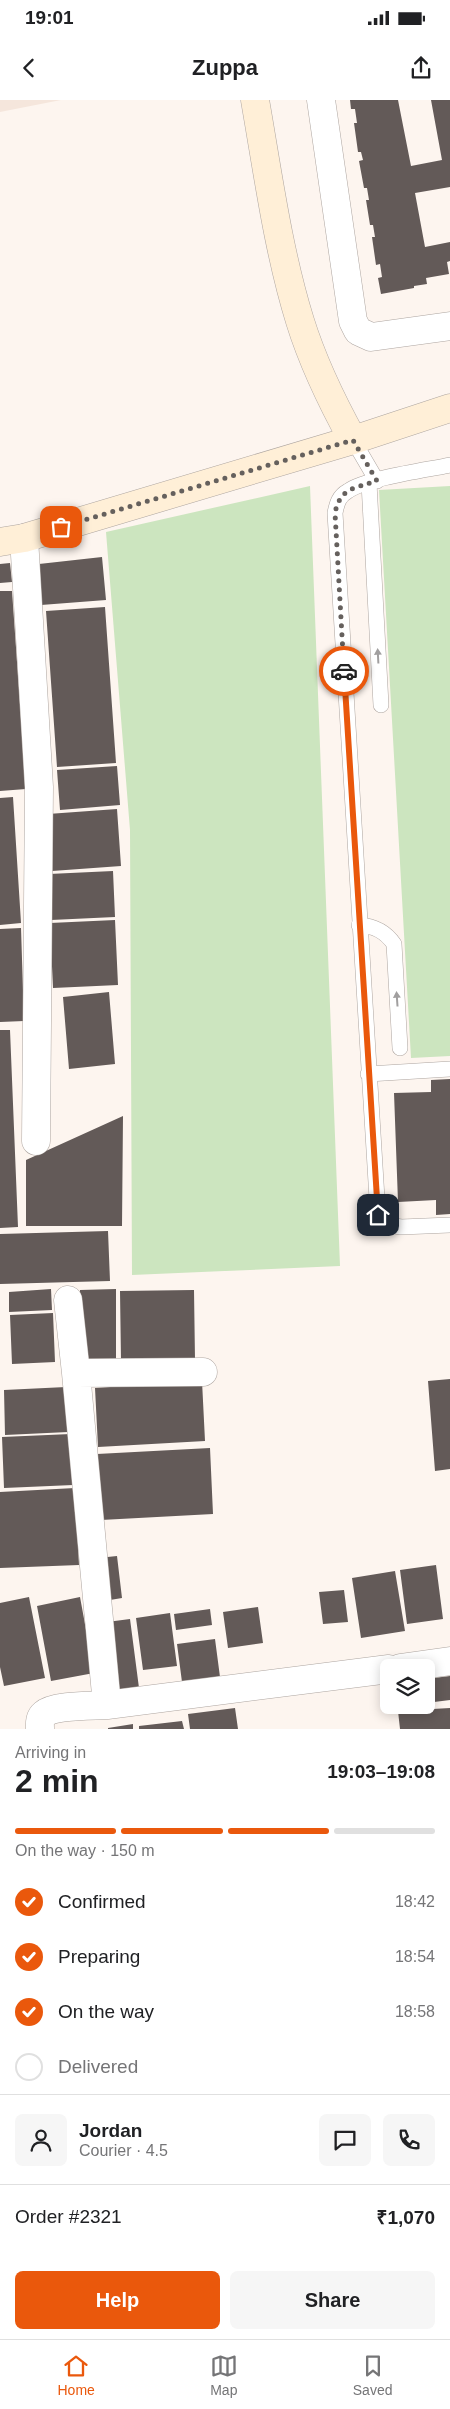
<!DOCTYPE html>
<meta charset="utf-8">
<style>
body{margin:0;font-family:Arial,sans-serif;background:#f6f6f6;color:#202124;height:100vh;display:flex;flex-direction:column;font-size:19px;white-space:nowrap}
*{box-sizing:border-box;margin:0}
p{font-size:16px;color:#757577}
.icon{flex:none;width:28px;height:28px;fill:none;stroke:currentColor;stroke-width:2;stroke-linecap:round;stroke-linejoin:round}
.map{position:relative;height:1629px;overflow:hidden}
.sheet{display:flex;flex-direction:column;background:#fff;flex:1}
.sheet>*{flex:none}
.buttons{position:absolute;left:380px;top:1559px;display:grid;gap:10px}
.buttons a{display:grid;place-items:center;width:55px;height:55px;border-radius:8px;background:#fff;box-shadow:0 2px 12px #0003;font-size:25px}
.pin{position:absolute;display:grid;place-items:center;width:42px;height:42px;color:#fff;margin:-21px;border-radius:10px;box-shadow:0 2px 8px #0006}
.courier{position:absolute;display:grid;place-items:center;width:50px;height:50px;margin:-25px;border:4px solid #ea580c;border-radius:50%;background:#fff;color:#222;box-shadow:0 1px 6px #0007}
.summary em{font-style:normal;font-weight:700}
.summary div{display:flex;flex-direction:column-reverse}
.summary{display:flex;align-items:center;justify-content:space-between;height:85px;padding:0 15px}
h1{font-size:32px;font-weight:700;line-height:38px}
.bar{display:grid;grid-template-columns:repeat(4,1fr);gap:8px 5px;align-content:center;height:60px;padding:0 15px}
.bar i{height:6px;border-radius:4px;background:#e0e0e0}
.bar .current{background:#ea580c}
.bar p{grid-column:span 4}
.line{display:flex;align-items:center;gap:12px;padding:0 15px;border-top:1px solid #e0e0e0}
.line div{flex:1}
.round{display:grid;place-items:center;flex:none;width:52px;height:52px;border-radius:8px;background:#f6f6f6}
ol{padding:0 15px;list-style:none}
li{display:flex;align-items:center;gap:15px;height:55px}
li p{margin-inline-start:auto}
li .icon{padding:5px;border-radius:50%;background:#ea580c;color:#fff;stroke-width:4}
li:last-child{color:#757577}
li i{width:28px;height:28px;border:2px solid #e0e0e0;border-radius:50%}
.cta{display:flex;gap:10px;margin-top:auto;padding:10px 15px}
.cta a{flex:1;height:58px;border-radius:8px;background:#ea580c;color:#fff;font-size:20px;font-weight:700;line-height:58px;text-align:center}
.cta a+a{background:#f6f6f6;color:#202124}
.status{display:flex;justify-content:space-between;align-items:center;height:35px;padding:0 25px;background:#fff;direction:ltr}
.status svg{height:14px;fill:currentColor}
header{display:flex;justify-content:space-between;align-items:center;height:65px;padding:0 15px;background:#fff;font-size:22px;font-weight:700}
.tab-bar{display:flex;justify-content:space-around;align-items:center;height:70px;border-top:1px solid #e0e0e0;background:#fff;font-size:14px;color:#757577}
.tab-bar a{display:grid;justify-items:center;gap:2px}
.tab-bar .current{color:#ea580c}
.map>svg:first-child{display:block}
.built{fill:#f5e6dc}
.green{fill:#cce5bf}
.building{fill:#635a58}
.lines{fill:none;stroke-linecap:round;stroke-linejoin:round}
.lane-casing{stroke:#ada5a0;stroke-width:16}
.street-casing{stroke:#ada5a0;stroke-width:29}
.secondary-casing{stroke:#ada5a0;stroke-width:29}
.lane{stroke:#fff;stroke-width:15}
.street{stroke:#fff;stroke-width:28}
.secondary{stroke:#ffefd7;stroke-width:28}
.oneway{fill:#a19f9f}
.done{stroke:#65605d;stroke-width:5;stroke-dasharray:0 9}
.route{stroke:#ea580c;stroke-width:6}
</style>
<div class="status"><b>19:01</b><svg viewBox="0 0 49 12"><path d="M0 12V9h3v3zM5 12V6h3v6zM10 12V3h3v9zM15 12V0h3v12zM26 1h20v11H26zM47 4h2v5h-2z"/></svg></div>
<header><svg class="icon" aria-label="back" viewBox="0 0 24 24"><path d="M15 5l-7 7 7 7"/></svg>Zuppa<svg class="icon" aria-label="share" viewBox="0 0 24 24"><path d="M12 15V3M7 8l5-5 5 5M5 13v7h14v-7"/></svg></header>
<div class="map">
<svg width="450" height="1629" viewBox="0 0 450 1629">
<rect width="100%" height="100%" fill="#fdf5ef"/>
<!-- built -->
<path class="built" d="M0,0h61l-61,12z"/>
<!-- green -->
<path class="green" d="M310,386l30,780 -208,9 -2,-445 -24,-298z
M450,386v570l-39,2 -32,-568z"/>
<!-- building -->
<path class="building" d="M350,0h48l13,66 31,-6 -11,-60h19v87l-35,6 10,54 25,-5v19l-3,1 2,12 -23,4 1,6 -13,2v2l-33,6 -3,-16 4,-1 -2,-13 -4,1 -4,-28h3l-2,-12h-3l-4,-25h3l-2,-12h-3l-5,-27 4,-1 -2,-8h-3l-4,-29h3l-2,-14h-4z
M102,457l4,43 -65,5 -2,-41z
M10,463l2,19 -12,1v-19z
M0,491h12l14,198 -26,2z
M105,507l11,156 -59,4 -11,-156z
M117,666l3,39 -60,5 -3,-40z
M13,697l8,126 -21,2v-127z
M117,709l4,57 -69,5 -4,-57z
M113,771l2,46 -64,3 -2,-46z
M115,820l3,65 -65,3 -3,-65z
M21,828l3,93 -24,1v-93z
M109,892l6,72 -46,5 -6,-72z
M0,930h10l8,197 -18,1z
M450,979v135l-14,1v-15l-38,2 -4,-109 37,-1v-12z
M123,1016l-1,110h-96v-66z
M108,1131l2,50 -110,3v-50z
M51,1189l1,21 -43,2v-20z
M116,1189v72l-36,1v-72z
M194,1190l1,70 -74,1 -1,-70z
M53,1213l2,49 -43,2 -2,-49z
M450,1279v90l-15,2 -7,-90z
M202,1281l3,60 -107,6 -3,-59z
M66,1287l2,45 -63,3 -1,-45z
M71,1334l2,51 -69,3 -2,-51z
M210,1348l3,66 -112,6 -4,-66z
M75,1388l4,77 -79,3v-76z
M117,1456l5,42 -18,3 -6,-43z
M436,1465l7,54 -36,5 -7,-54z
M395,1471l10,60 -44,7 -9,-60z
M344,1490l4,32 -25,2 -4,-32z
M29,1497l16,81 -41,8 -4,-19v-64z
M80,1497l14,76 -43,8 -14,-75z
M258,1507l5,36 -35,5 -5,-36z
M210,1509l2,16 -36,5 -2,-16z
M170,1513l7,53 -34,4 -7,-52z
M130,1519l9,69 -23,3 -9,-69z
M215,1539l5,38 -38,5 -5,-38z
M450,1576v24l-24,3v-24z
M235,1608l3,21h-48l-2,-15z
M450,1608v21h-50l-2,-18z
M182,1621l2,8h-45v-3z
M133,1624v5h-25v-1z"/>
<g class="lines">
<defs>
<path id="lane" d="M353,340l24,41
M450,365c-24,5 -83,13 -102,26 -9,5 -11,12 -13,22l43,702 11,10 12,2 49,-2
M369,383l12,222
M359,825c15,1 26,6 35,19l6,104
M368,974l82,-5"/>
<path id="street" d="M321,0l32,221 5,10 13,6 79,-11
M24,438l15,249 -3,354
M68,1200l8,73 127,-1
M76,1273l31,332
M400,1568l50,-7
M40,1629c0,-5 -1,-11 4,-15 10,-9 49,-8 63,-9l282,-36"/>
<path id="secondary" d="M255,0c13,74 23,150 45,221 13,42 32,81 53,119
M0,442l24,-4 329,-98 97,-32"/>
</defs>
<!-- lane casing -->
<use href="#lane" class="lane-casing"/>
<!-- street casing -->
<use href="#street" class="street-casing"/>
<!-- secondary casing -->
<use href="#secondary" class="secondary-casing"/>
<!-- lane -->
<use href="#lane" class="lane"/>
<!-- street -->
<use href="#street" class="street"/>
<!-- secondary -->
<use href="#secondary" class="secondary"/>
</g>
<!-- one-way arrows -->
<defs><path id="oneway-solid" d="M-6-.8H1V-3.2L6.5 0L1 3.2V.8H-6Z" transform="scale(1.25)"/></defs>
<g class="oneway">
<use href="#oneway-solid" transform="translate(378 556) rotate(-93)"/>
<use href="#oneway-solid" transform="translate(397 899) rotate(-94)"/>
</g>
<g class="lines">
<!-- done -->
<path class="done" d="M61,427l292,-87 24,41c-22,7 -37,7 -42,32l9,158"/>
<!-- route -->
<path class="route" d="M344,571l34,544"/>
</g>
</svg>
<div class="buttons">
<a><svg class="icon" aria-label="layers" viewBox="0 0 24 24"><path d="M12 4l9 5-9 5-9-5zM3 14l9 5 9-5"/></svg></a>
</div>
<div class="pin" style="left:61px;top:427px;background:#ea580c"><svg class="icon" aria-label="bag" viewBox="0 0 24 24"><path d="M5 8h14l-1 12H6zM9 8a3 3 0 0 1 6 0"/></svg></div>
<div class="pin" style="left:378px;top:1115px;background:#1f2937"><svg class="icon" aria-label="home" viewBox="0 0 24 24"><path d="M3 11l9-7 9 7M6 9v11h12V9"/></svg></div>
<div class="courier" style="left:344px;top:571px"><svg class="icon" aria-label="car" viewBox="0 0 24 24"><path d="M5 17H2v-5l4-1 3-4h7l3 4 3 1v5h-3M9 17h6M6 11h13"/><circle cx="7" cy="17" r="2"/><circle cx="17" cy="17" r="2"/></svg></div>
</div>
<section class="sheet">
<div class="summary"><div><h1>2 min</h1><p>Arriving in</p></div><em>19:03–19:08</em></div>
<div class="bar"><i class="current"></i><i class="current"></i><i class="current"></i><i></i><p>On the way · 150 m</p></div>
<ol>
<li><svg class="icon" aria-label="check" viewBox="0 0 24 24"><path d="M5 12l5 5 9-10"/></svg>Confirmed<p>18:42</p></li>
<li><svg class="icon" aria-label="check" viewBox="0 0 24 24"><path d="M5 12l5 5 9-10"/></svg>Preparing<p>18:54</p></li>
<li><svg class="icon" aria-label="check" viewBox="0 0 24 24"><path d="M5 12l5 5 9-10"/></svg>On the way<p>18:58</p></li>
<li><i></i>Delivered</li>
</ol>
<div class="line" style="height:90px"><a class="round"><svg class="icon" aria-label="person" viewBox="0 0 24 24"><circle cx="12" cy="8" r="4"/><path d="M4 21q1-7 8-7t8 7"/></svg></a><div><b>Jordan</b><p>Courier · 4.5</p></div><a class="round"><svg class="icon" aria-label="chat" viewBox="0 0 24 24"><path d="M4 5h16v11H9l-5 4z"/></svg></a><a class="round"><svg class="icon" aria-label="phone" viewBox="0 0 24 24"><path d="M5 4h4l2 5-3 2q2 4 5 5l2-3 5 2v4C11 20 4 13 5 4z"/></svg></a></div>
<div class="line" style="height:65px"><div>Order #2321</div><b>₹1,070</b></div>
<div class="cta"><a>Help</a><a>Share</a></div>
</section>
<nav class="tab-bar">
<a class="current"><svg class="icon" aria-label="home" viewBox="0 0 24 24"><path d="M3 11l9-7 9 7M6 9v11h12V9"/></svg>Home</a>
<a><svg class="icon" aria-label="map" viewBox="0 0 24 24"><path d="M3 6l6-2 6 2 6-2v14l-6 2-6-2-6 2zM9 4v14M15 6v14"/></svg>Map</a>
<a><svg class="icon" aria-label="saved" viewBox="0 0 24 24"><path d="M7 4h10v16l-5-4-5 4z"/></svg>Saved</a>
</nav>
